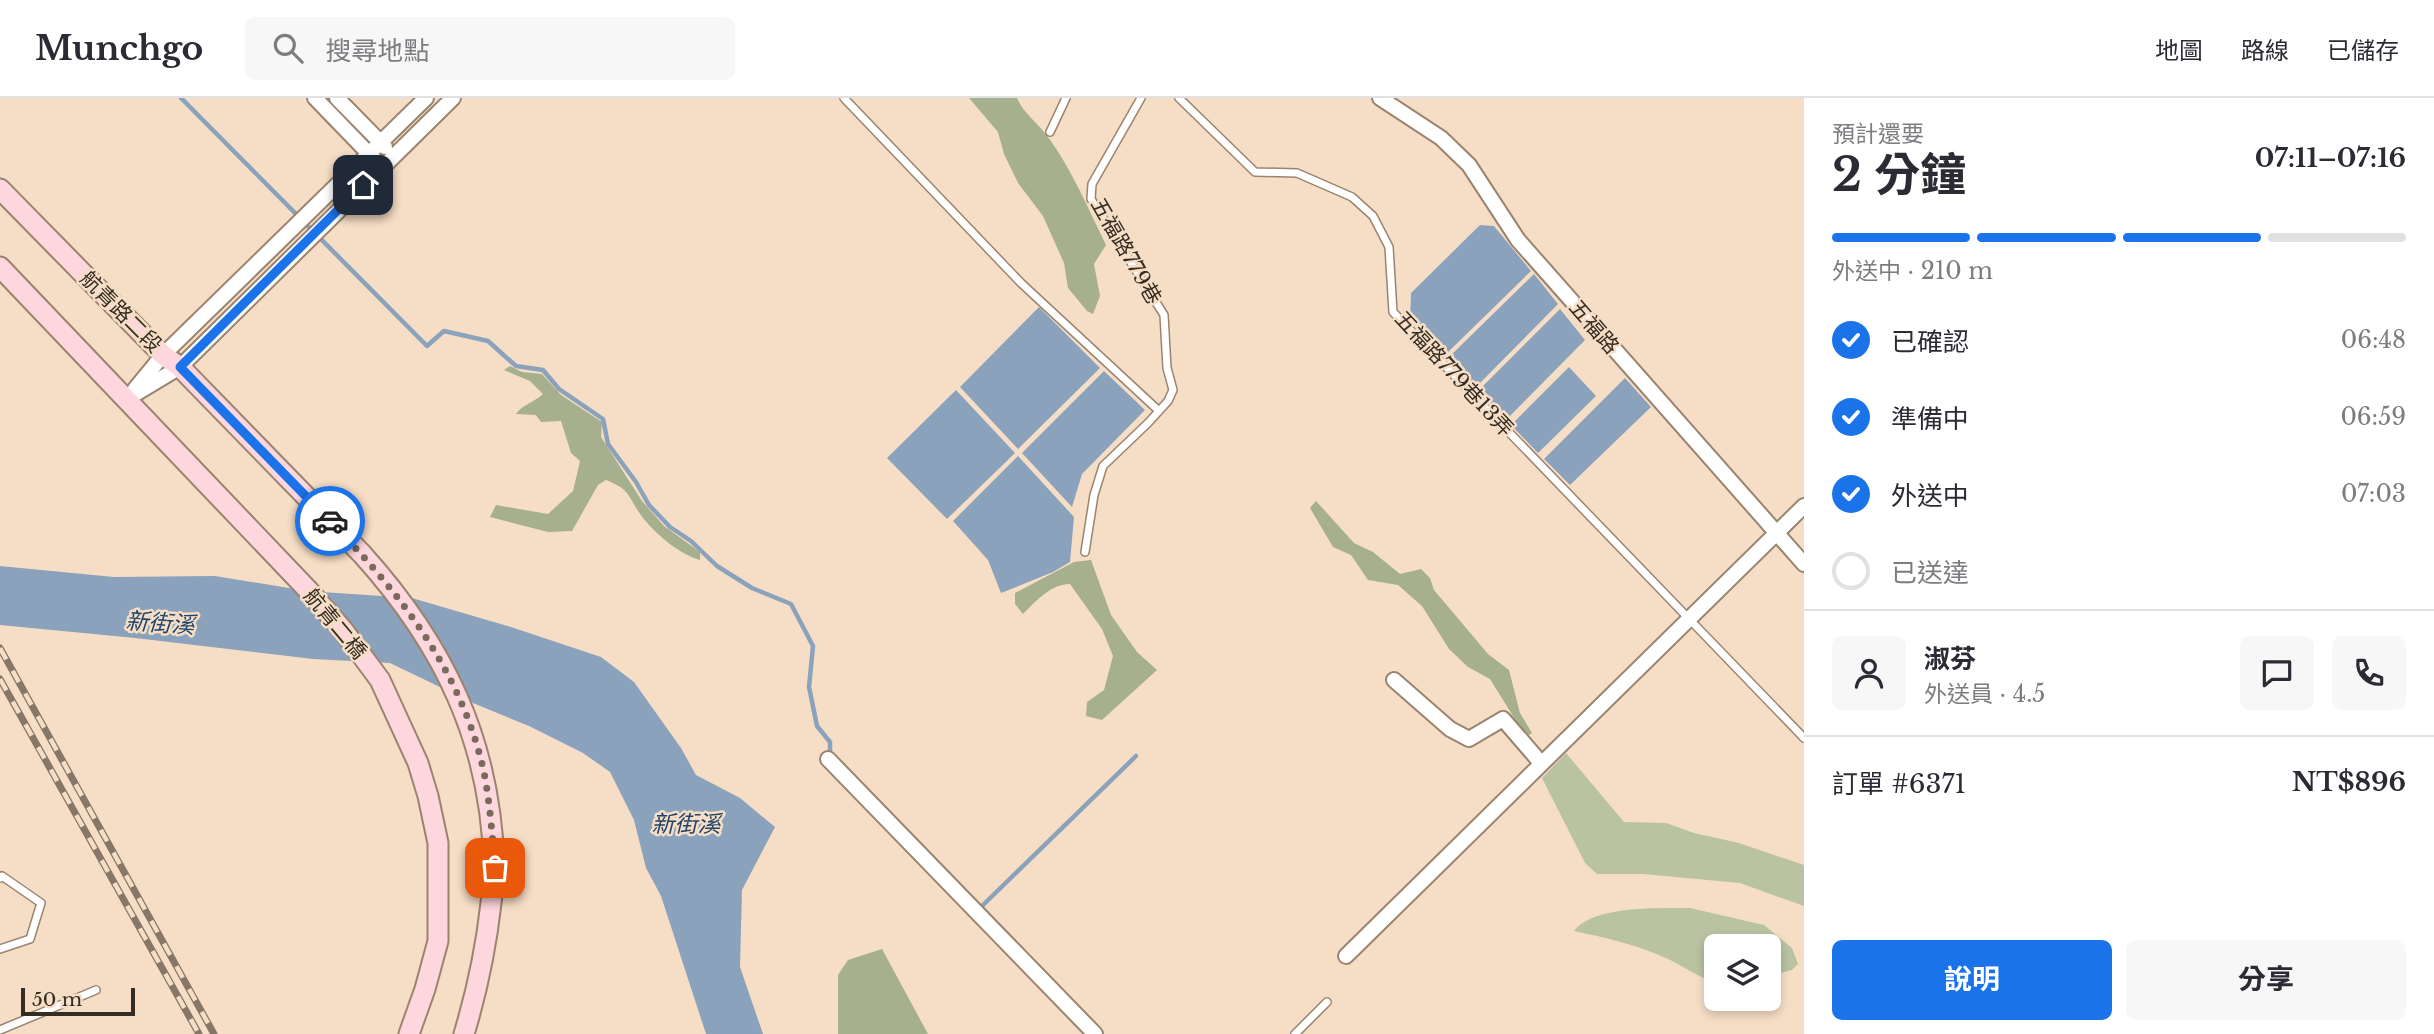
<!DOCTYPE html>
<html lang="zh-TW">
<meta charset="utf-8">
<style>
body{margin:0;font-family:"Libre Baskerville","Noto Sans TC",serif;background:#f7f7f7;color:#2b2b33;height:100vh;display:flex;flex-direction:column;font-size:26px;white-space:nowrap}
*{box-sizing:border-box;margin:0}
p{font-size:23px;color:#7c7c81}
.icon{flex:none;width:38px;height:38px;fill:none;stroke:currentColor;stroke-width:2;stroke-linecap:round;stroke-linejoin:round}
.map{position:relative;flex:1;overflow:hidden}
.side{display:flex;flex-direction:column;background:#fff;width:630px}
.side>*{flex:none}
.fabs{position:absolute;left:1704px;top:836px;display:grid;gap:14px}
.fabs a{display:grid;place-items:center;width:77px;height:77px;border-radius:10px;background:#fff;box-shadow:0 4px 10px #0003;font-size:35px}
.scale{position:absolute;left:21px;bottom:18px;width:114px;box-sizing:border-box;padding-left:7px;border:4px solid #352c23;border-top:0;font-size:19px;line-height:24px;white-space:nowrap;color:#352c23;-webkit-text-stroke:5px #f6dec6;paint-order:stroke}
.pin{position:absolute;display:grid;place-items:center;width:60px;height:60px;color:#fff;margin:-30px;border-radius:14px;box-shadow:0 4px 10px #0006}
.courier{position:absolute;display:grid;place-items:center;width:70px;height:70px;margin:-35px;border:5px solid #1a73e8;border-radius:50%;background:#fff;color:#222;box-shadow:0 2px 9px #0007}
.summary em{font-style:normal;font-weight:700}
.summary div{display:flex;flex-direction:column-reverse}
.summary{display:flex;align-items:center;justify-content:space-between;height:119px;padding:0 28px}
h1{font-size:46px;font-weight:700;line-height:52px}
.bar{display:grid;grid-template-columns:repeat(4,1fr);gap:10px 7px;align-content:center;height:84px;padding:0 28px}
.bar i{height:9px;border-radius:5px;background:#e1e1e2}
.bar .active{background:#1a73e8}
.bar p{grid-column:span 4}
.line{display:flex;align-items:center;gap:18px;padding:0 28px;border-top:2px solid #e1e1e2}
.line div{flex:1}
.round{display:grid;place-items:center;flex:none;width:74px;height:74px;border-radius:10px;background:#f7f7f7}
ol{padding:0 28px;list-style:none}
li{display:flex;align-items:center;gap:21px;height:77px}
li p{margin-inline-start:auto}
li .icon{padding:7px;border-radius:50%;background:#1a73e8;color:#fff;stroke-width:4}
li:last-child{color:#7c7c81}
li i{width:38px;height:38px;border:4px solid #e1e1e2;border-radius:50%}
.cta{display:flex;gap:14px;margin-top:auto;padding:14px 28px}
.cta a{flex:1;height:80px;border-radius:10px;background:#1a73e8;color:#fff;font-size:28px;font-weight:700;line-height:80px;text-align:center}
.cta a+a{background:#f7f7f7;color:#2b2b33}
header{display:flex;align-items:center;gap:42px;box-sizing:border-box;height:98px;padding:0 35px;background:#fff;border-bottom:2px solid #e1e1e2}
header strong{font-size:33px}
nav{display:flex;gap:38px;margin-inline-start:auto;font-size:24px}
.search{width:490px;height:63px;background:#f7f7f7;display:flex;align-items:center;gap:18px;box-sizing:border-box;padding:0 24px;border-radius:10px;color:#7c7c81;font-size:26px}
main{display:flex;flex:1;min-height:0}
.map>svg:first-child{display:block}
.green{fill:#b9c2a1}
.forest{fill:#a6af8e}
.water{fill:#8aa2bc}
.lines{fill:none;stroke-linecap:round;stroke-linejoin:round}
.stream{stroke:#8aa2bc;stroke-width:4.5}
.lane-casing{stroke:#9a846f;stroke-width:10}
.street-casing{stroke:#9a846f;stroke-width:18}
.secondary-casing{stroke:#9a846f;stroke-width:23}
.lane{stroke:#fff;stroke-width:7}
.street{stroke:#fff;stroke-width:14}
.secondary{stroke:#fed6dd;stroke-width:19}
.rail-casing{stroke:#867768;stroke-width:7}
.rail{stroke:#f6dec6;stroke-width:4.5;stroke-dasharray:13;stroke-linecap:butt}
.done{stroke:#796a5c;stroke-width:7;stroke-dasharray:0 12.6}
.route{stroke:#1a73e8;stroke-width:9}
.labels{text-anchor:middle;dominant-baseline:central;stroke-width:5;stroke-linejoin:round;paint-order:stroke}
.street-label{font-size:21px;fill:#352c23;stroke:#f6dec6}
.water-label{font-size:23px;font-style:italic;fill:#20446a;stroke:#f6dec6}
</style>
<header>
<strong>Munchgo</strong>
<div class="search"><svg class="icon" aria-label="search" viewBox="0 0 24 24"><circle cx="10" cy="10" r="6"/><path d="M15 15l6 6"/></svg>搜尋地點</div>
<nav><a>地圖</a><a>路線</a><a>已儲存</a></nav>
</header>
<main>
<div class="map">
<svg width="1804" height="936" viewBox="0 0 1804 936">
<rect width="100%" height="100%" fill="#f6dec6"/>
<!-- green -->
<path class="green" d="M1566,655l58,69 42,1 28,10 45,10 65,22v41l-64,-23 -97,-9h-46l-12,-11 -43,-85z
M1690,810l74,17 28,23 6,16 -6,6 -23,6v-29h-52v36c-18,-5 -32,-16 -49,-24 -30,-14 -61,-21 -94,-28 19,-26 86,-23 116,-23z"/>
<!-- forest -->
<path class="forest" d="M969,0h48c7,16 21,25 31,39 24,33 40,71 58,108l-12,19 6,32 -7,18 -6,-3 -19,-23 -4,-25 -21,-47 -25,-33 -14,-29 -6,-22z
M510,268l12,6 20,2 19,21 41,27 -1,15 41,64 22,25 36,26v8c-21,-6 -43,-25 -57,-42 -15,-20 -11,-28 -37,-38l-8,5 -26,46 -24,1 -58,-15 6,-12 52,9 25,-23 7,-30 -9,-8 -10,-32 -20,1 -5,-7 -20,-1c7,-10 19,-12 27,-20l-13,-13 -26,-11z
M1316,403l38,42 19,9 27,22 21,-5 9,9 4,12 54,64 21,16 11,43 12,20 -6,4 -36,-58 -22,-12 -19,-18 -27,-43 -24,-21 -30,-5 -17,-25 -18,-8 -23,-39z
M1091,462l20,55 26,37 20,18 -55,50 -16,-4 1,-14 17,-12 9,-34 -11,-27 -32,-45c-19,0 -34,17 -47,30l-8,-10v-11l59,-31z
M882,851l46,85h-90v-59l10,-15z"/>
<!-- water -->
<path class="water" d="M1480,127l14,1 37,45 -87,85 -34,-36 1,-27z
M1534,176l24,30 -83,84 -28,-29z
M1039,209l61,61 -82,81 -58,-62z
M1560,211l25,31 -79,80 -28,-29z
M1569,269l27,29 -58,57 -27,-28z
M1104,273l41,39 -63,64 -10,33 -50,-54z
M1625,280l26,29 -81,78 -26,-26z
M956,292l59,63 -68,66 -60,-61z
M1018,358l56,61 -4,45 -17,10 -52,21 -13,-33 -35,-39z
M0,468l114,11 101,-1 92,15 105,7 99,29 90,30 33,25 47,66 15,27 44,23 35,29 -33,63 -2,77 23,67h-57l-45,-138 -15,-28 -12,-48 -24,-48 -27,-19 -54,-27 -56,-23 -83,-40 -77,-4 -178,-21 -135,-13z"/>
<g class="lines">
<!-- stream -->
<path class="stream" d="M181,0l246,248 17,-15 44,10 28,25 27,4 16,19 44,30 5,25 28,38 13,23 21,22 21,14 26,25 35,22 39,16 22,42 -4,41 8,39 13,16v12l2,2
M980,810l156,-152"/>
<defs>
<path id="lane" d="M844,0l177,185 138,128
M1179,0l76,74 42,1 55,24 21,19 16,31 4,65 411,426
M1050,34l16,-34
M1085,454l9,-57 9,-29 45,-43 20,-22 5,-11 -6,-22 -3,-53 -73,-116 1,-15 49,-86
M0,780l2,-2 39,27 -11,36 -30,10
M0,932l96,-40
M1295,936l32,-32"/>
<path id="street" d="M315,0l60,62
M337,0l48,49
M1380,0l61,40 28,27 49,75 286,324
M135,291l28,-34 263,-257
M127,301l53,-32 273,-269
M1394,582l56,49 19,10 34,-20 38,44
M828,661l267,275
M1346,858l458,-450"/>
<path id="secondary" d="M0,91l163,166 17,12 182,187c82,91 129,188 132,312 1,12 -2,25 -3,37 -5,45 -14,88 -27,131
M0,169l309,324 34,39 37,50 38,83 10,33 10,47v98l-13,48 -16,45"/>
</defs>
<!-- lane casing -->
<use href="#lane" class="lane-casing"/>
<!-- street casing -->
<use href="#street" class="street-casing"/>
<!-- secondary casing -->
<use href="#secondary" class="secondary-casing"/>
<!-- lane -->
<use href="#lane" class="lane"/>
<!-- street -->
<use href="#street" class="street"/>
<!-- secondary -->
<use href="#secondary" class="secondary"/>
<defs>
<path id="rail" d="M0,550l214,386
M0,581l199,355"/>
</defs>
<!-- rail casing -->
<use href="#rail" class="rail-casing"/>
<!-- rail -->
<use href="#rail" class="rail"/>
</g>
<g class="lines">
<!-- done -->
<path class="done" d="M330,423c69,71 130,148 153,247 7,32 9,67 12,100"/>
<!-- route -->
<path class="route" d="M330,423l-150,-154 183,-182"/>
</g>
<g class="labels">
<!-- street labels -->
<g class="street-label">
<text transform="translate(1126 153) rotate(60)">五福路779巷</text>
<text transform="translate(121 214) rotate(45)">航青路二段</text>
<text transform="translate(1594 229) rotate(49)">五福路</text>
<text transform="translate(1454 276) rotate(47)">五福路779巷13弄</text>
<text transform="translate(335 526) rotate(50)">航青二橋</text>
</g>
<!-- water labels -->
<g class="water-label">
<text transform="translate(160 525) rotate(4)">新街溪</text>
<text x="686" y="726">新街溪</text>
</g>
</g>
</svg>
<div class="fabs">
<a><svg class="icon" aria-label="layers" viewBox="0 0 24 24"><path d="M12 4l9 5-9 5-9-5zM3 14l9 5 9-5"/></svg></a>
</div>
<div class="scale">50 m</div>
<div class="pin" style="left:495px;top:770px;background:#ea580c"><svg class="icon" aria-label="bag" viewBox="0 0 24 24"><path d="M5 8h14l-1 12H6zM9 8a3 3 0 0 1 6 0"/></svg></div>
<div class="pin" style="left:363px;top:87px;background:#1f2937"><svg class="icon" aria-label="home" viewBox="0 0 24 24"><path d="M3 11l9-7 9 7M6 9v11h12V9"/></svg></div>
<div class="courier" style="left:330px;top:423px"><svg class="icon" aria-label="car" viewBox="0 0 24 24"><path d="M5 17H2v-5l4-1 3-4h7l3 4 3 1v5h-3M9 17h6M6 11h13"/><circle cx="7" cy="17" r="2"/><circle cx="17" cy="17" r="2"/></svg></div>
</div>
<section class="side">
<div class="summary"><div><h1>2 分鐘</h1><p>預計還要</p></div><em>07:11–07:16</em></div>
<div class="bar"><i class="active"></i><i class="active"></i><i class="active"></i><i></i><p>外送中 · 210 m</p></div>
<ol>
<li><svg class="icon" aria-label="check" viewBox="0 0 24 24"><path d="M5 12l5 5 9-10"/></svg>已確認<p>06:48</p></li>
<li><svg class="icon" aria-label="check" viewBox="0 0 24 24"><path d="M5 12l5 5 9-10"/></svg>準備中<p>06:59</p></li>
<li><svg class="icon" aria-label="check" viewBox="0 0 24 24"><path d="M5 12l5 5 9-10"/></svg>外送中<p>07:03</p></li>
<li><i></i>已送達</li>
</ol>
<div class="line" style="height:126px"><a class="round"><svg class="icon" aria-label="person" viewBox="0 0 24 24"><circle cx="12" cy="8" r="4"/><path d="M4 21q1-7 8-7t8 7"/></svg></a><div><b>淑芬</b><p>外送員 · 4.5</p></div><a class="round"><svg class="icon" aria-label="chat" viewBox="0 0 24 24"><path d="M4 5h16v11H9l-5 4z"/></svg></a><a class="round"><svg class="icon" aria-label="phone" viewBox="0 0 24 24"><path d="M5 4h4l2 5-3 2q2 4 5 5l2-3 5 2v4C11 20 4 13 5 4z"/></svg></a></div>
<div class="line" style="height:91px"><div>訂單 #6371</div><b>NT$896</b></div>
<div class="cta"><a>說明</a><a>分享</a></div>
</section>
</main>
